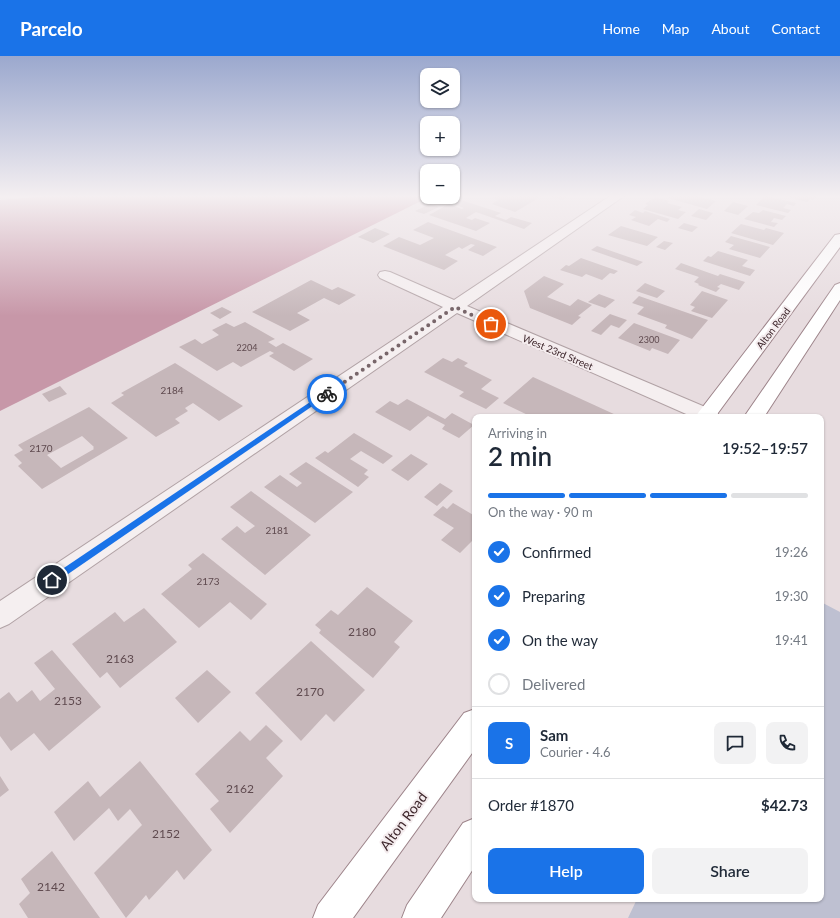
<!DOCTYPE html>
<meta charset="utf-8">
<style>
body{margin:0;font-family:Lato,sans-serif;background:#f2f2f3;color:#1f2937;height:100vh;display:flex;flex-direction:column;font-size:15px;white-space:nowrap}
*{box-sizing:border-box;margin:0}
p{font-size:13px;color:#747a83}
.icon{flex:none;width:22px;height:22px;fill:none;stroke:currentColor;stroke-width:2;stroke-linecap:round;stroke-linejoin:round}
.map{position:relative;flex:1;overflow:hidden}
.panel{position:absolute;left:472px;top:358px;width:352px;height:488px;display:flex;flex-direction:column;background:#fff;border-radius:8px;box-shadow:0 1px 3px #0004}
.panel>*{flex:none}
.tools{position:absolute;left:420px;top:12px;display:grid;gap:8px}
.tools a{display:grid;place-items:center;width:40px;height:40px;border-radius:8px;background:#fff;box-shadow:0 1px 3px #0004;font-size:20px}
.pin{position:absolute;display:grid;place-items:center;width:34px;height:34px;color:#fff;margin:-17px;border:2px solid #fff;border-radius:50%;box-shadow:0 1px 4px #0007}
.courier{position:absolute;display:grid;place-items:center;width:40px;height:40px;margin:-20px;border:3px solid #1a73e8;border-radius:50%;background:#fff;color:#222;box-shadow:0 1px 5px #0007}
.headline em{font-style:normal;font-weight:600}
.headline div{display:flex;flex-direction:column-reverse}
.headline{display:flex;align-items:center;justify-content:space-between;height:68px;padding:0 16px}
h1{font-size:26px;font-weight:600;line-height:30px}
.bar{display:grid;grid-template-columns:repeat(4,1fr);gap:6px 4px;align-content:center;height:48px;padding:0 16px}
.bar i{height:5px;border-radius:3px;background:#e0e1e3}
.bar .selected{background:#1a73e8}
.bar p{grid-column:span 4}
.line{display:flex;align-items:center;gap:10px;padding:0 16px;border-top:1px solid #e0e1e3}
.line div{flex:1}
.round{display:grid;place-items:center;flex:none;width:42px;height:42px;border-radius:8px;background:#f2f2f3}
ol{padding:0 16px;list-style:none}
li{display:flex;align-items:center;gap:12px;height:44px}
li p{margin-inline-start:auto}
li .icon{padding:4px;border-radius:50%;background:#1a73e8;color:#fff;stroke-width:4}
li:last-child{color:#747a83}
li i{width:22px;height:22px;border:2px solid #e0e1e3;border-radius:50%}
.action{display:flex;gap:8px;margin-top:auto;padding:8px 16px}
.action a{flex:1;height:46px;border-radius:8px;background:#1a73e8;color:#fff;font-size:16px;font-weight:600;line-height:46px;text-align:center}
.action a+a{background:#f2f2f3;color:#1f2937}
header{display:flex;align-items:center;gap:24px;box-sizing:border-box;height:56px;padding:0 20px;background:#1a73e8;color:#fff}
header strong{font-size:19px}
nav{display:flex;gap:22px;margin-inline-start:auto;font-size:14px}
.map>svg:first-child{display:block}
.green{fill:#bec0d1}
.water{fill:#c797a8}
.building{fill:#c6b7ba;fill-rule:evenodd}
.lines{fill:none;stroke-linecap:round;stroke-linejoin:round}
.street-casing{stroke:#b1a2a5;stroke-width:2}
.highway-casing{stroke:#9d848a;stroke-width:2}
.street{fill:#f5eff0;fill-rule:evenodd}
.highway{fill:#fff;fill-rule:evenodd}
.route{fill:#1a73e8}
.done{stroke:#78666a;stroke-width:4;stroke-dasharray:0 7.2}
.labels{text-anchor:middle;dominant-baseline:central;stroke-width:4;stroke-linejoin:round;paint-order:stroke}
.far-number-label{font-size:9px;fill:#5f4a4f}
.far-street-label{font-size:10px;fill:#3d262b;stroke:#f4ecee}
.number-label{font-size:10px;fill:#5f4a4f}
.near-number-label{font-size:12px;fill:#5f4a4f}
.near-street-label{font-size:14px;fill:#3d262b;stroke:#f4ecee}
</style>
<header>
<strong>Parcelo</strong>
<nav><a>Home</a><a>Map</a><a>About</a><a>Contact</a></nav>
</header>
<div class="map">
<svg width="840" height="862" viewBox="0 0 840 862">
<rect width="100%" height="100%" fill="#e7dcdf"/>
<!-- green -->
<path class="green" d="M821,546l19,10v306h-212l9,-19h184z"/>
<!-- water -->
<path class="water" d="M50,140h377l2,1 -429,214v-211z"/>
<!-- building -->
<path class="building" d="M496,140h46l-27,16 -23,-8 6,-4 -7,-2z
M549,140h19l-6,4z
M671,140h24l21,5 -9,8 -39,-11z
M765,140h1l30,7 -2,3 -7,-2 -4,4 8,2 -3,3 -32,-8z
M782,140h36l-5,4 -3,-1 -3,3z
M655,141l14,4 -2,2 15,4 -4,3 8,2 -8,7 -35,-10 5,-4 -3,-1z
M461,144l40,13 -6,3 11,4 5,-3 21,6 -8,6 -48,-17 -10,6 6,2 3,-2 15,5 -14,8 -47,-16 20,-11 13,5 2,-1 -11,-4z
M733,146l15,4 -10,9 -14,-4z
M430,148l9,3 -15,7 -9,-3z
M699,153l14,4 -7,7 -15,-4z
M635,154l8,3 2,-2 25,8 -3,3 -9,-3 -9,7 -18,-6 5,-3 -7,-2z
M763,154l23,6 -4,4 -8,-2 -3,4 7,1 -4,4 -30,-8 9,-7 6,1z
M428,166l69,25 -14,9 -15,-6 7,-5 -4,-1 -9,5 -3,-2 -14,8 13,6 -14,9 -61,-24 16,-9 21,8 14,-7 -21,-8z
M684,167l14,4 -6,5 -14,-4z
M741,168l23,6 2,-2 18,5 -11,12 -42,-12z
M621,170l37,11 -11,9 -39,-11z
M375,172l15,6 -17,9 -15,-6z
M731,180l39,11 -10,11 -31,-9 5,-4 -9,-3z
M664,185l9,2 -8,7 -9,-3z
M597,190l46,16 -6,4 -46,-16z
M718,195l30,9 -6,6 13,4 -5,6 -47,-15 5,-5 3,1z
M581,202l37,13 -4,3 -4,-1 -8,7 -16,-6 -4,3 -22,-7 6,-5 3,1z
M681,207l37,13 2,-2 25,8 -6,8 -18,-6 -4,3 3,1 -4,4 -18,-7 1,-1 -5,-2 5,-5 -24,-8z
M544,220l20,8 -17,13 23,9 8,-7 14,6 -14,11 3,1 -9,8 -42,-17 -6,-17z
M311,224l21,10 6,-3 18,8 -17,10 -15,-7 -27,15 13,7 -20,11 -38,-19z
M645,227l20,8 -8,7 -21,-7z
M702,235l26,9 -16,18 -21,-7 4,-4 -5,-2z
M599,238l16,6 -10,8 -17,-6z
M639,240l69,24 -16,19 -27,-11 2,-3 -30,-11 7,-7 -12,-4z
M222,251l10,5 -12,7 -10,-6z
M610,258l17,6 -8,8 -8,-3 -10,10 -10,-4z
M245,266l30,17 -7,3 8,5 7,-4 30,16 -19,12 -25,-15 5,-3 -4,-2 -29,16 -8,-5 -16,9 -38,-24 16,-8 7,5 17,-9 -7,-5 14,-7 8,4z
M634,267l46,17 -12,14 -16,-6 -2,3 -32,-13z
M443,302l9,4 6,-4 10,5 -4,3 28,14 -11,9 18,9 -13,11 -27,-13 5,-4 -40,-20z
M175,307l68,43 -24,15 -26,-18 -8,5 3,3 -13,8 5,4 -24,14 -45,-34 13,-8 -3,-2z
M533,321l83,38 -2,2h-82l-29,-14z
M60,330l7,8 -18,8 -7,-8z
M407,343l38,20 7,-6 22,12 -15,13 -17,-9 3,-4 -17,-9 -18,15 -35,-19 15,-11 8,4z
M89,351l39,31 -86,51 -24,-23 4,-3 -8,-8 9,-5 -5,-5zM82,380l12,11 -1,1 1,1 -33,19 -14,-13z
M354,377l39,23 -10,8 -22,-13 -11,8 18,11 -4,4 5,3 -11,10 -43,-29 10,-7 3,2z
M411,398l17,10 -20,17 -17,-11z
M306,406l47,30 -38,31 -51,-36 16,-12 17,12 5,-4 -13,-9z
M440,427l13,8 -16,15 -13,-9z
M251,435l60,44 -46,40 -44,-36 16,-13 8,7 10,-7 -25,-19z
M453,447l22,13v26l-3,-1 -12,12 -19,-13 13,-12 -21,-13 10,-9 4,3z
M203,497l64,51 -16,16 -21,-18 -31,26 -38,-34 31,-25 -4,-4z
M367,531l46,34 -19,21 6,5 -27,31 -54,-45 2,-3 -6,-5 16,-15 7,5z
M144,552l33,34 -57,46 -13,-16 -7,6 -28,-34 43,-32 9,10z
M311,585l54,49 -31,32 -8,-8 -25,27 -46,-48z
M52,594l49,57 -52,44 -15,-18 -23,18 -11,-15v-37l9,-7 8,10 15,-12 8,11 15,-12 -21,-26z
M207,614l24,22 -33,31 -23,-25z
M266,669l17,16 -17,17 17,18 -53,57 -20,-24 9,-8 -24,-27 45,-43 10,10z
M140,705l72,89 -28,30 -7,-10 -28,30 -3,-5 -20,23 -32,-45 48,-48 -12,-16 -12,12 -9,-13 -35,33 -20,-29 34,-31 12,16z
M0,720l9,14 -9,7z
M52,795l48,67h-72l-9,-14 11,-11 -9,-14z"/>
<g class="lines">
<defs>
<path id="street" d="M610,140h14l-157,110 250,106 3,5h-27l-236,-104 -448,311 -9,4v-27l443,-294 -63,-29 -2,-3 2,-3 5,-1 5,1 64,28z"/>
<path id="highway" d="M840,178v13l-125,170h-20l140,-182z
M840,227v17l-76,117h-20l91,-132z
M475,653v40l-122,169h-40l5,-13 146,-192z
M475,762v48l-34,52h-39l5,-13 56,-82z"/>
</defs>
<!-- street casing -->
<use href="#street" class="street-casing"/>
<!-- highway casing -->
<use href="#highway" class="highway-casing"/>
<!-- street -->
<use href="#street" class="street"/>
<!-- highway -->
<use href="#highway" class="highway"/>
</g>
<!-- sky -->
<linearGradient id="sky" x2="0" y2="1"><stop stop-color="#9ba8ce"/><stop offset="0.54" stop-color="#f4eff1"/><stop offset="1" stop-color="#f4eff1" stop-opacity="0"/></linearGradient>
<rect width="840" height="260" fill="url(#sky)"/>
<!-- route -->
<path class="route" d="M325,336l5,2 -275,189h-6v-5z"/>
<g class="lines">
<!-- done -->
<path class="done" d="M327,338l128,-87 36,17"/>
</g>
<g class="labels">
<!-- far-number labels -->
<g class="far-number-label">
<text x="649" y="283">2300</text>
<text x="247" y="291">2204</text>
</g>
<!-- far-street labels -->
<g class="far-street-label">
<text transform="translate(773 272) rotate(-53)">Alton Road</text>
<text transform="translate(558 296) rotate(23)">West 23rd Street</text>
</g>
<!-- number labels -->
<g class="number-label">
<text x="172" y="334">2184</text>
<text x="41" y="392">2170</text>
<text x="277" y="474">2181</text>
<text x="208" y="525">2173</text>
</g>
<!-- near-number labels -->
<g class="near-number-label">
<text x="362" y="575">2180</text>
<text x="120" y="602">2163</text>
<text x="310" y="635">2170</text>
<text x="68" y="644">2153</text>
<text x="240" y="732">2162</text>
<text x="166" y="777">2152</text>
<text x="51" y="830">2142</text>
</g>
<!-- near-street labels -->
<g class="near-street-label">
<text transform="translate(403 765) rotate(-53)">Alton Road</text>
</g>
</g>
</svg>
<div class="tools">
<a><svg class="icon" aria-label="layers" viewBox="0 0 24 24"><path d="M12 4l9 5-9 5-9-5zM3 14l9 5 9-5"/></svg></a>
<a>+</a>
<a>−</a>
</div>
<div class="pin" style="left:491px;top:268px;background:#ea580c"><svg class="icon" aria-label="bag" viewBox="0 0 24 24"><path d="M5 8h14l-1 12H6zM9 8a3 3 0 0 1 6 0"/></svg></div>
<div class="pin" style="left:52px;top:524px;background:#1f2937"><svg class="icon" aria-label="home" viewBox="0 0 24 24"><path d="M3 11l9-7 9 7M6 9v11h12V9"/></svg></div>
<div class="courier" style="left:327px;top:338px"><svg class="icon" aria-label="bike" viewBox="0 0 24 24"><circle cx="6" cy="16" r="4"/><circle cx="18" cy="16" r="4"/><path d="M6 16l4-8h5l3 8M10 8l3 8H6M13 5h3"/></svg></div>
<section class="panel">
<div class="headline"><div><h1>2 min</h1><p>Arriving in</p></div><em>19:52–19:57</em></div>
<div class="bar"><i class="selected"></i><i class="selected"></i><i class="selected"></i><i></i><p>On the way · 90 m</p></div>
<ol>
<li><svg class="icon" aria-label="check" viewBox="0 0 24 24"><path d="M5 12l5 5 9-10"/></svg>Confirmed<p>19:26</p></li>
<li><svg class="icon" aria-label="check" viewBox="0 0 24 24"><path d="M5 12l5 5 9-10"/></svg>Preparing<p>19:30</p></li>
<li><svg class="icon" aria-label="check" viewBox="0 0 24 24"><path d="M5 12l5 5 9-10"/></svg>On the way<p>19:41</p></li>
<li><i></i>Delivered</li>
</ol>
<div class="line" style="height:72px"><b class="round" style="background:#1a73e8;color:#fff">S</b><div><b>Sam</b><p>Courier · 4.6</p></div><a class="round"><svg class="icon" aria-label="chat" viewBox="0 0 24 24"><path d="M4 5h16v11H9l-5 4z"/></svg></a><a class="round"><svg class="icon" aria-label="phone" viewBox="0 0 24 24"><path d="M5 4h4l2 5-3 2q2 4 5 5l2-3 5 2v4C11 20 4 13 5 4z"/></svg></a></div>
<div class="line" style="height:52px"><div>Order #1870</div><b>$42.73</b></div>
<div class="action"><a>Help</a><a>Share</a></div>
</section>
</div>
